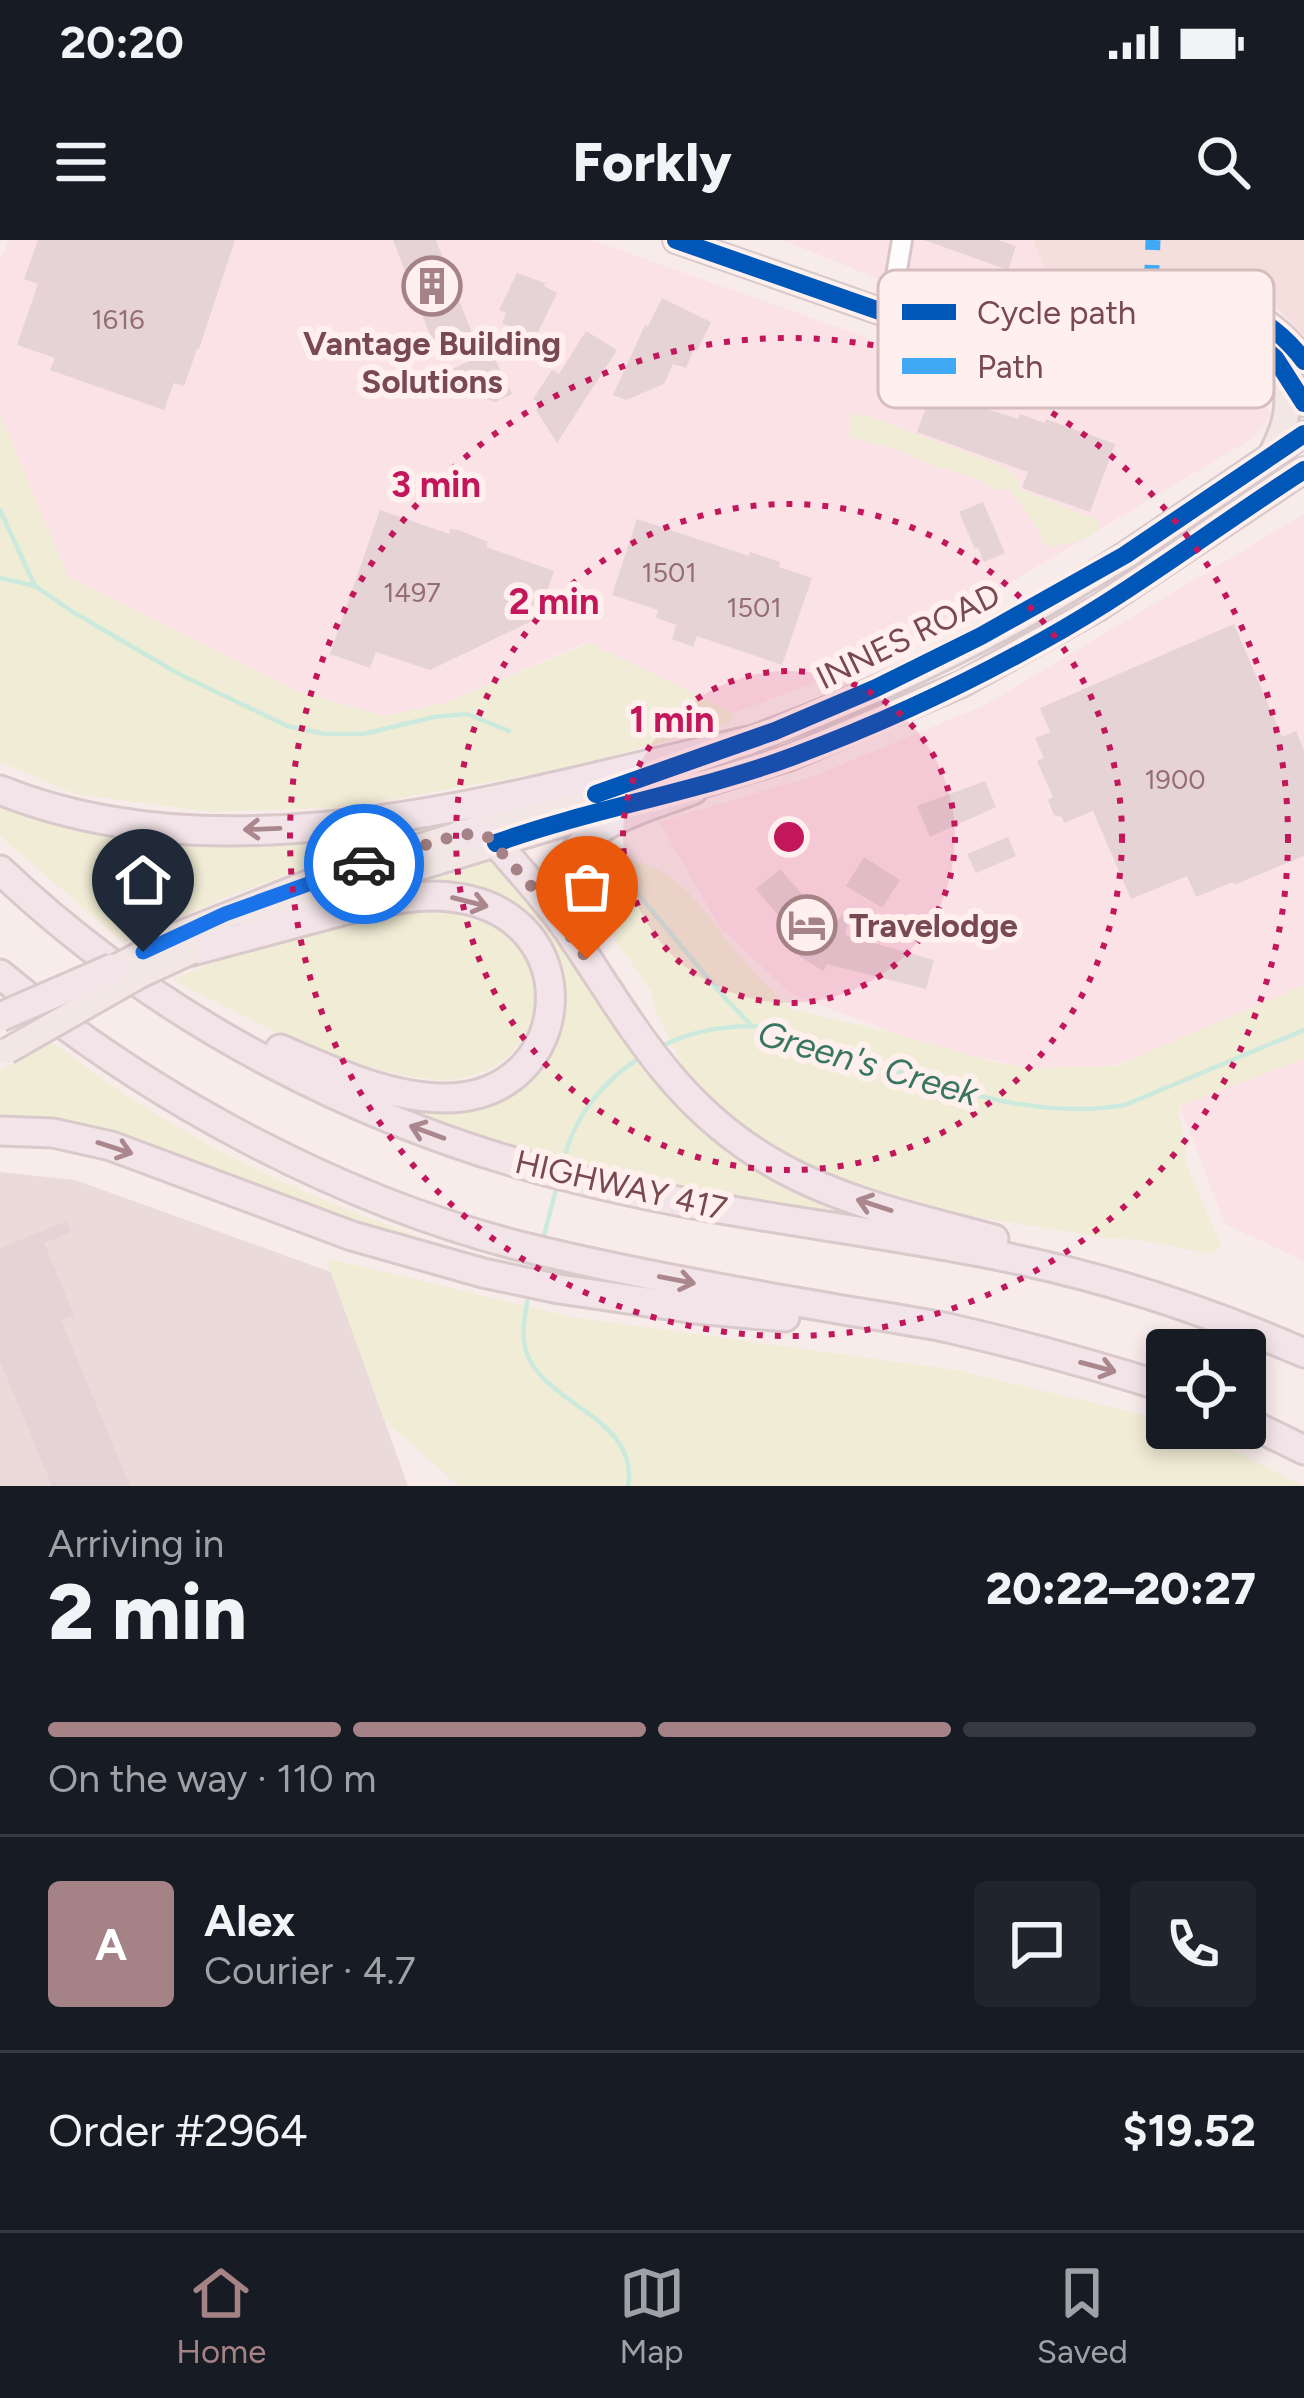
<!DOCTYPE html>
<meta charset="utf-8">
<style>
body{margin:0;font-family:Figtree,sans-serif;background:#20242c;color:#f1f3f6;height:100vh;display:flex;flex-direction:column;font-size:45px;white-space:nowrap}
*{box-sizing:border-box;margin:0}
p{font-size:39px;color:#9ea1a6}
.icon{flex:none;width:66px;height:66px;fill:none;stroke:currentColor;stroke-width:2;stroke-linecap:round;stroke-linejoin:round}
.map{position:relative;height:1246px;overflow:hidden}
.sheet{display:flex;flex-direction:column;background:#171b24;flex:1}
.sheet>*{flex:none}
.controls{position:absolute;left:1146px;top:1089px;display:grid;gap:24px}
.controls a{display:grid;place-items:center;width:120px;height:120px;border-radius:12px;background:#171b24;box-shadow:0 6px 18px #0003;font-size:60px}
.pin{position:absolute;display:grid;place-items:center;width:102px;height:102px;color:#fff;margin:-123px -51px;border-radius:50% 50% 50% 0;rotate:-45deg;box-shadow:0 0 12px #0007}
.pin .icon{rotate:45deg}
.courier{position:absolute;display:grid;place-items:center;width:120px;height:120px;margin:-60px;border:9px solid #1a73e8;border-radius:50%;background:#fff;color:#222;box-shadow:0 3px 15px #0007}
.summary em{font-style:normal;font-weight:800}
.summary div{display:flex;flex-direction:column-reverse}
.summary{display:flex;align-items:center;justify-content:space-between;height:204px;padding:0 48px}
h1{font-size:78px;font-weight:800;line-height:90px}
.bar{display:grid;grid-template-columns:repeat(4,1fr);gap:18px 12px;align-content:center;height:144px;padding:0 48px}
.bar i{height:15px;border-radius:9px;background:#363941}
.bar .current{background:#a58286}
.bar p{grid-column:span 4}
.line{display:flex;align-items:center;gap:30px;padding:0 48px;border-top:3px solid #363941}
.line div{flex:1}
.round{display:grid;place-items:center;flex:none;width:126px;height:126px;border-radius:12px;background:#20242c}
.status{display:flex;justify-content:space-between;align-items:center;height:84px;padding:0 60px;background:#171b24;direction:ltr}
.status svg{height:33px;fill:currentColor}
header{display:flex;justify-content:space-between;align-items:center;height:156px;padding:0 48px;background:#171b24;font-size:54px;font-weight:800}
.tab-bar{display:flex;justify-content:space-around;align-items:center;height:168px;border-top:3px solid #363941;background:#171b24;font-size:33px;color:#9ea1a6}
.tab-bar a{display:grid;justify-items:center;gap:6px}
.tab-bar .current{color:#a58286}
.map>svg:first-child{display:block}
.residential{fill:#f4dfdd}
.commercial{fill:#fbe2e6}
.industrial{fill:#eadbda}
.green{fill:#f0ecd5}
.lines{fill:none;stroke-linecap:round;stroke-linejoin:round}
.stream{stroke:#cce9dd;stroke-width:4.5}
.building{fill:#e5d3d5}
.minor-casing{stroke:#d8c6c7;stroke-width:24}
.major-casing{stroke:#dac9cb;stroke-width:30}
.highway-casing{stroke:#dac9cb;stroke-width:33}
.minor{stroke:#fefcfc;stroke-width:18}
.major{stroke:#f3e7e5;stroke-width:24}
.highway{stroke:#f2e4e8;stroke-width:27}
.major-bridge-casing{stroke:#dac9cb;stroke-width:30;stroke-linecap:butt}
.highway-bridge-casing{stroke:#dac9cb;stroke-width:33;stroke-linecap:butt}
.major-bridge{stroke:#f3e7e5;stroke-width:24}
.highway-bridge{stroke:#f2e4e8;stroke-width:27}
.quiet{stroke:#3fa9f5;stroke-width:15;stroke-dasharray:30 15;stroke-linecap:butt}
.cycleway-casing{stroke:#ffefed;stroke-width:26}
.cycleway{stroke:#0057b8;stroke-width:18}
.oneway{stroke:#a9878d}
.done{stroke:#a58286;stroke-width:12;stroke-dasharray:0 21.6}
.route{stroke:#1a73e8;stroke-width:15}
.ring{fill:none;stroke:#c2185b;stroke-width:6;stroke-dasharray:6 12}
.labels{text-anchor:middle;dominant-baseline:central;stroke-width:12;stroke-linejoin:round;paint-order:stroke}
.number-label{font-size:27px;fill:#956e73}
.poi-label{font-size:33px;font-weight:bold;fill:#784950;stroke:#ffefed}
.street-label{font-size:33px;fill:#784950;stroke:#ffefed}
.water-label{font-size:36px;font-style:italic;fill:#397662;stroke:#ffefed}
.key{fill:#ffefed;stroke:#d6bdbe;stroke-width:3}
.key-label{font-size:33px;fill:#784950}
.centre{fill:#c2185b;stroke:#ffefed;stroke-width:6}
.ring-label{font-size:36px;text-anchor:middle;font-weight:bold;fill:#c2185b;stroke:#ffefed;stroke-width:12;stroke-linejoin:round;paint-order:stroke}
</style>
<div class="status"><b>20:20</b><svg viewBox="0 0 49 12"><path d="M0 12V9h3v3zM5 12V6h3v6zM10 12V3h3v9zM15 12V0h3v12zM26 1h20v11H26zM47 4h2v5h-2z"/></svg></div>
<header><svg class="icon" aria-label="menu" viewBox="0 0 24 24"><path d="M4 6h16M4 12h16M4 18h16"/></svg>Forkly<svg class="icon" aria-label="search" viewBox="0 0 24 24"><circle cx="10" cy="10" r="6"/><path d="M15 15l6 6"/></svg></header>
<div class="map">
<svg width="1304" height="1246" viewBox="0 0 1304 1246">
<rect width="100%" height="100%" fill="#f8eceb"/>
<!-- residential -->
<path class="residential" d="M782,0h522v96l-35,-35 -54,-24 -69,-6 -92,22 -61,22z"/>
<!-- commercial -->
<path class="commercial" d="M9,0h583l307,109 68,15 65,-1 82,-16 59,-8 55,15 34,34 9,28 -18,22 -363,216 -156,59 -149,-70 -140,60 -61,13 -90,-26 -226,-113 -68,-163v-154z
M782,0h251l21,53 -61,22 -80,-22z
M1304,274v747l-79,-37 -67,-174 -82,27 -142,-29 -143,-54 -71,-67 -61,-105 158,-47 168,-70z"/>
<!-- industrial -->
<path class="industrial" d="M0,932l75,8 256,92 77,214h-408z"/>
<!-- green -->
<path class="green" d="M0,174l68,163 226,113 90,26 61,-13 145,-60 144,70 -4,10 -152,43 -229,41 -138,5 -136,-18 -75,-32z
M855,174l18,4 124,46 18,10 7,16 73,29 6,6c-9,17 -35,18 -52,22l-7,-5 -4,-13 -28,-39 -16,-1 -20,-12 -35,-9 -39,-17 -47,-13 -4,-2 2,-20z
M0,557l81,27 404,-11 -155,46 -104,38 -102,46 -124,-107z
M491,614l48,55 82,129 28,36 31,32 217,117 -224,-39 -82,-19 -104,-26 -78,-29 2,-8 23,4 117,-67 -14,-110 -143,-40 70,-28z
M626,619c58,10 80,57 114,97 14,17 30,33 46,49l8,5 96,22 100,29 40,7 86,-2 188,-81v74l-123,46 -3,8 7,27v22l36,83 -6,7 -8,1 -67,-13 -34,-2 -147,-24 -126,-38 -35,-15 -50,-27 -28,-24 -37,-43 -28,-58 -3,-17 -41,-58 -17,-34 -4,-20z
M444,667c8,4 16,10 24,12 16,5 31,3 42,16 59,68 5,155 -82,144 -90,-12 -176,-58 -256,-100l81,-32 138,-36z
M51,801c127,100 270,166 424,214l-2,7 -473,-139v-53z
M326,1018l246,59 390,54 205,50v7h24l113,58h-845l-75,-66z"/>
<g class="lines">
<!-- stream -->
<path class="stream" d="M0,270l35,76 38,26 106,62 108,52 38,8h38l71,-17 33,-3 42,17
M0,338l35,8
M622,635l101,121 28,29
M659,808c26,-15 58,-21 89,-22 22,0 57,16 80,23 95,29 196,74 297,56l179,-75
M563,923c10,-46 40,-83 80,-107
M543,999l14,-53
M528,1056c-2,14 -6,32 -4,46 8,62 117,72 104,144"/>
</g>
<!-- building -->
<path class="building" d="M38,0h197l-36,109h-2l-13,37 -10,-3 -10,27 -114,-40 5,-12 -38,-13 21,-61 -14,-5z
M393,0h43l36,93 -37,15z
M924,0h74l18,6 -8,24z
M517,33l28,10 -1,3 13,7 -22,46 -33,-16 4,-10 -7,-3z
M662,58l49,24 -14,29 -3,-2 -8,19 -13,-4 -9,20 -38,16 -13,-5 32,-70 3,1z
M586,91l31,19 -60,93 -21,-33 4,-6 -7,-5 19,-29 7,4z
M491,111l21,43 -17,8 -38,-14 -9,-17z
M932,151l86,28 2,-5 25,9 1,-4 69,25 -25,68 -68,-24 6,-16 -111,-40z
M983,262l22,51 -21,9 -6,-15 -3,2 -16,-37z
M380,270l69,24 1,-5 9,1 29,12 -2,5 68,24 -16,47 -108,52 -54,-18 -6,16 -40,-14z
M637,279l112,37 1,-4 30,10 -1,5 33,11 -30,87 -85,-29 -4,11 -21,-8 4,-14 -20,-7 2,-8 -46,-15z
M1234,384l48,113 14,-6 8,20v105l-70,29 -1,-3 -37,15 -9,-21 -56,23 -38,-88 -29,12 -2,-6 -8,-2 -6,-15 5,-3 -16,-36 7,-3 -9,-20 15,-6 -10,-24z
M985,541l11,26 -66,30 -13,-31z
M1008,597l8,19 -40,17 -9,-19z
M864,617l36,23 -18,28 -36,-22z
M780,629l50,57 23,-20 -8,29 89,25 -8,29 -99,-25 -4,7 -24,-15 6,-8 -49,-59z
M67,981l4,11 -27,11 30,72 -13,5 69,166h-78l-52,-125v-113z"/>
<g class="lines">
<defs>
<path id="minor" d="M886,73l9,-31 7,-42"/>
<path id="major" d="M676,0l258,90 32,7 32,2 44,-7h41l51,-13 46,-5 20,3 22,5 31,17 22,19 29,45
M1052,87c89,-41 186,-55 252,34
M1271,215c15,-29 18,-43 16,-75
M732,506c137,-48 274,-114 396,-193 59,-39 117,-80 176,-119
M675,553l116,-36 171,-73 136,-76 206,-138
M251,685l123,-44 261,-79
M173,697l151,-60 324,-102"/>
<path id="highway" d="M0,550c233,94 514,4 748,-49
M461,594l19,-1 12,5c25,30 53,59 76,92 64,94 106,178 210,236 66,37 144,54 216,73
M0,630c162,154 372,261 589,312 139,34 281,47 421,76 101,21 200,54 294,95
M582,695c-7,-15 -14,-30 -16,-46 -7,-62 82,-81 127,-99
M192,711c50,-13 100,-27 150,-40 35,-8 72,-18 108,-14 142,15 127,201 -5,201 -57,0 -113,-27 -165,-49
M0,734c144,121 337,225 520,272 96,24 195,42 294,59 44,8 90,14 134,23 74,17 147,37 219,60
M0,891l53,2 58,13 241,90 131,37 76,16 136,20 90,8
M1245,1181l59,29"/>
</defs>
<!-- minor casing -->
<use href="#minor" class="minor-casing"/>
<!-- major casing -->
<use href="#major" class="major-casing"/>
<!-- highway casing -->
<use href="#highway" class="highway-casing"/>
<!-- minor -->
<use href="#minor" class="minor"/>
<!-- major -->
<use href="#major" class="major"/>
<!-- highway -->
<use href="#highway" class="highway"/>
<defs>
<path id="major-bridge" d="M96,738l77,-41
M7,811l135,-77 50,-23"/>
<path id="highway-bridge" d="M0,777l113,-49"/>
</defs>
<!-- major-bridge casing -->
<use href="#major-bridge" class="major-bridge-casing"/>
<!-- highway-bridge casing -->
<use href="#highway-bridge" class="highway-bridge-casing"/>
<!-- major-bridge -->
<use href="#major-bridge" class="major-bridge"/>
<!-- highway-bridge -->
<use href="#highway-bridge" class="highway-bridge"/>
<!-- quiet -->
<path class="quiet" d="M1151,55l2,-55"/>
<defs>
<path id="cycleway" d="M676,0l258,90 32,7 32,2 44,-7h41l51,-13 46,-5 20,3 22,5 31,17 22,19 29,45
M1094,70c16,-5 31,-11 47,-14 62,-10 126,15 163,65
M596,554l179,-63 101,-43 105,-52 144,-81 179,-121
M496,603c98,-35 201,-51 298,-87 86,-32 170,-71 250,-116 90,-50 173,-114 260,-170"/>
</defs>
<!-- cycleway casing -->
<use href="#cycleway" class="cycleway-casing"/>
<!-- cycleway -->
<use href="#cycleway" class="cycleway"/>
</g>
<!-- one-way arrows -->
<defs><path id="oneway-shaft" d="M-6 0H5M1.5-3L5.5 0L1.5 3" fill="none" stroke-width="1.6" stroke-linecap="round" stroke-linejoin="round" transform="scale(3)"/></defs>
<g class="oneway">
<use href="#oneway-shaft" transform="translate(262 589) rotate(178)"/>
<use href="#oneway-shaft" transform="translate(470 662) rotate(14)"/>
<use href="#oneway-shaft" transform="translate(427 892) rotate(-160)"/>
<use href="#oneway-shaft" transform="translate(115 908) rotate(18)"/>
<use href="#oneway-shaft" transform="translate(874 965) rotate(-162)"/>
<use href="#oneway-shaft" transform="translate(677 1040) rotate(11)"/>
<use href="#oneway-shaft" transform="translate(1098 1127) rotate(15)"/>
</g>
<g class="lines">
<!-- done -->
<path class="done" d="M364,624l97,-30 25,1 62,70 39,54"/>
<!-- route -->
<path class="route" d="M143,712l82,-38 139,-50"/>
</g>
<!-- distance rings -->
<circle cx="789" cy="597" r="166" fill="#c2185b" fill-opacity=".12"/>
<g class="ring">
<circle cx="789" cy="597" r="166"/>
<circle cx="789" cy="597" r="333"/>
<circle cx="789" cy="597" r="499"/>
</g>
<!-- icons -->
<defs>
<symbol id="building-ring" viewBox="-11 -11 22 22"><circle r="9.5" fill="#ffefed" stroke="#a58286" stroke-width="1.5"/><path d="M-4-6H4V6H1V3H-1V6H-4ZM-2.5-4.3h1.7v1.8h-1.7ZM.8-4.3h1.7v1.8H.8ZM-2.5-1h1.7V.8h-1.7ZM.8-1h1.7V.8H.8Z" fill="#a58286"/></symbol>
<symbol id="hotel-ring" viewBox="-11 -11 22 22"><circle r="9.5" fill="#ffefed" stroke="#a58286" stroke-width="1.5"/><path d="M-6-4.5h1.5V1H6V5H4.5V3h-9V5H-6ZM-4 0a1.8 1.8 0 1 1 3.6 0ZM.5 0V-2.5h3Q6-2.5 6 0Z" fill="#a58286"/></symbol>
</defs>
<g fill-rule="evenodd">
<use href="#building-ring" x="399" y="13" width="66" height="66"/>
<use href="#hotel-ring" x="774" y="652" width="66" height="66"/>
</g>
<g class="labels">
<!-- number labels -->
<g class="number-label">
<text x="118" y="79">1616</text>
<text x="669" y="332">1501</text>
<text x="412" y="352">1497</text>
<text x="754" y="367">1501</text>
<text x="1175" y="539">1900</text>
</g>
<!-- poi labels -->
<g class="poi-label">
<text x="432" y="103">Vantage Building<tspan x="432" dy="38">Solutions</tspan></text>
<text x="849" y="685" text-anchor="start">Travelodge</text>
</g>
<!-- street labels -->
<g class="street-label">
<text transform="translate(908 396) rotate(-26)">INNES ROAD</text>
<text transform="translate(621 945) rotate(13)">HIGHWAY 417</text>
</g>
<!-- water labels -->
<g class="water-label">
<text transform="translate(868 823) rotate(16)">Green's Creek</text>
</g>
</g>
<!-- legend -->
<rect x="878" y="30" width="396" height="138" rx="18" class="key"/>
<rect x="902" y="64" width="54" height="16" fill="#0057b8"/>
<rect x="902" y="118" width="54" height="16" fill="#3fa9f5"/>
<g class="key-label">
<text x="977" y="84">Cycle path</text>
<text x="977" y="138">Path</text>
</g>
<circle cx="789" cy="597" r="18" class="centre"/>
<g class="ring-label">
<text x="436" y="257">3 min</text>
<text x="554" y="374">2 min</text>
<text x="672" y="492">1 min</text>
</g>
</svg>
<div class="controls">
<a><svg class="icon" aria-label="locate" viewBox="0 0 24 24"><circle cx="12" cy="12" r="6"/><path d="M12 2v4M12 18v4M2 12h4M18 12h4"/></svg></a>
</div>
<div class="pin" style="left:587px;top:719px;background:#ea580c"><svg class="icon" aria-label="bag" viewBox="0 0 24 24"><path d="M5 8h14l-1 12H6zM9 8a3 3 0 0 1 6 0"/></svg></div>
<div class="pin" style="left:143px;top:712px;background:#1f2937"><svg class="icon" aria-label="home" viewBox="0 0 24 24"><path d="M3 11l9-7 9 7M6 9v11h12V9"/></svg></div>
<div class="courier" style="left:364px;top:624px"><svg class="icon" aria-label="car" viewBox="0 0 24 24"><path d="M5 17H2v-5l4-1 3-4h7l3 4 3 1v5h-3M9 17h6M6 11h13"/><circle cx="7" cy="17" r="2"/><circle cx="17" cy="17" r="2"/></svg></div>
</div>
<section class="sheet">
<div class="summary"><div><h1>2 min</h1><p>Arriving in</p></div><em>20:22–20:27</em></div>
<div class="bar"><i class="current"></i><i class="current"></i><i class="current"></i><i></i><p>On the way · 110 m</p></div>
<div class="line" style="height:216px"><b class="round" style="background:#a58286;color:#fff">A</b><div><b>Alex</b><p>Courier · 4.7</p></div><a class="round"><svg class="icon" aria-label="chat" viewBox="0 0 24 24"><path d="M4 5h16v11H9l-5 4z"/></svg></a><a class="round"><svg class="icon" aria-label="phone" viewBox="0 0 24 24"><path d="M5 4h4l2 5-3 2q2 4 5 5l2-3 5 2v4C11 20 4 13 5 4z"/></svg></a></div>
<div class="line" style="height:156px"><div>Order #2964</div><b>$19.52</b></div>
</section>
<nav class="tab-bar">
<a class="current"><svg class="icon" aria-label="home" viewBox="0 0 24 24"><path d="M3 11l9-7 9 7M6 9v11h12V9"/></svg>Home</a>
<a><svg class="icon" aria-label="map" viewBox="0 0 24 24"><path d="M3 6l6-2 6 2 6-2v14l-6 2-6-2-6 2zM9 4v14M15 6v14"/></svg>Map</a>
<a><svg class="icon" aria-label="saved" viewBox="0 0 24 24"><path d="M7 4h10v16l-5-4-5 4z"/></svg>Saved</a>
</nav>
